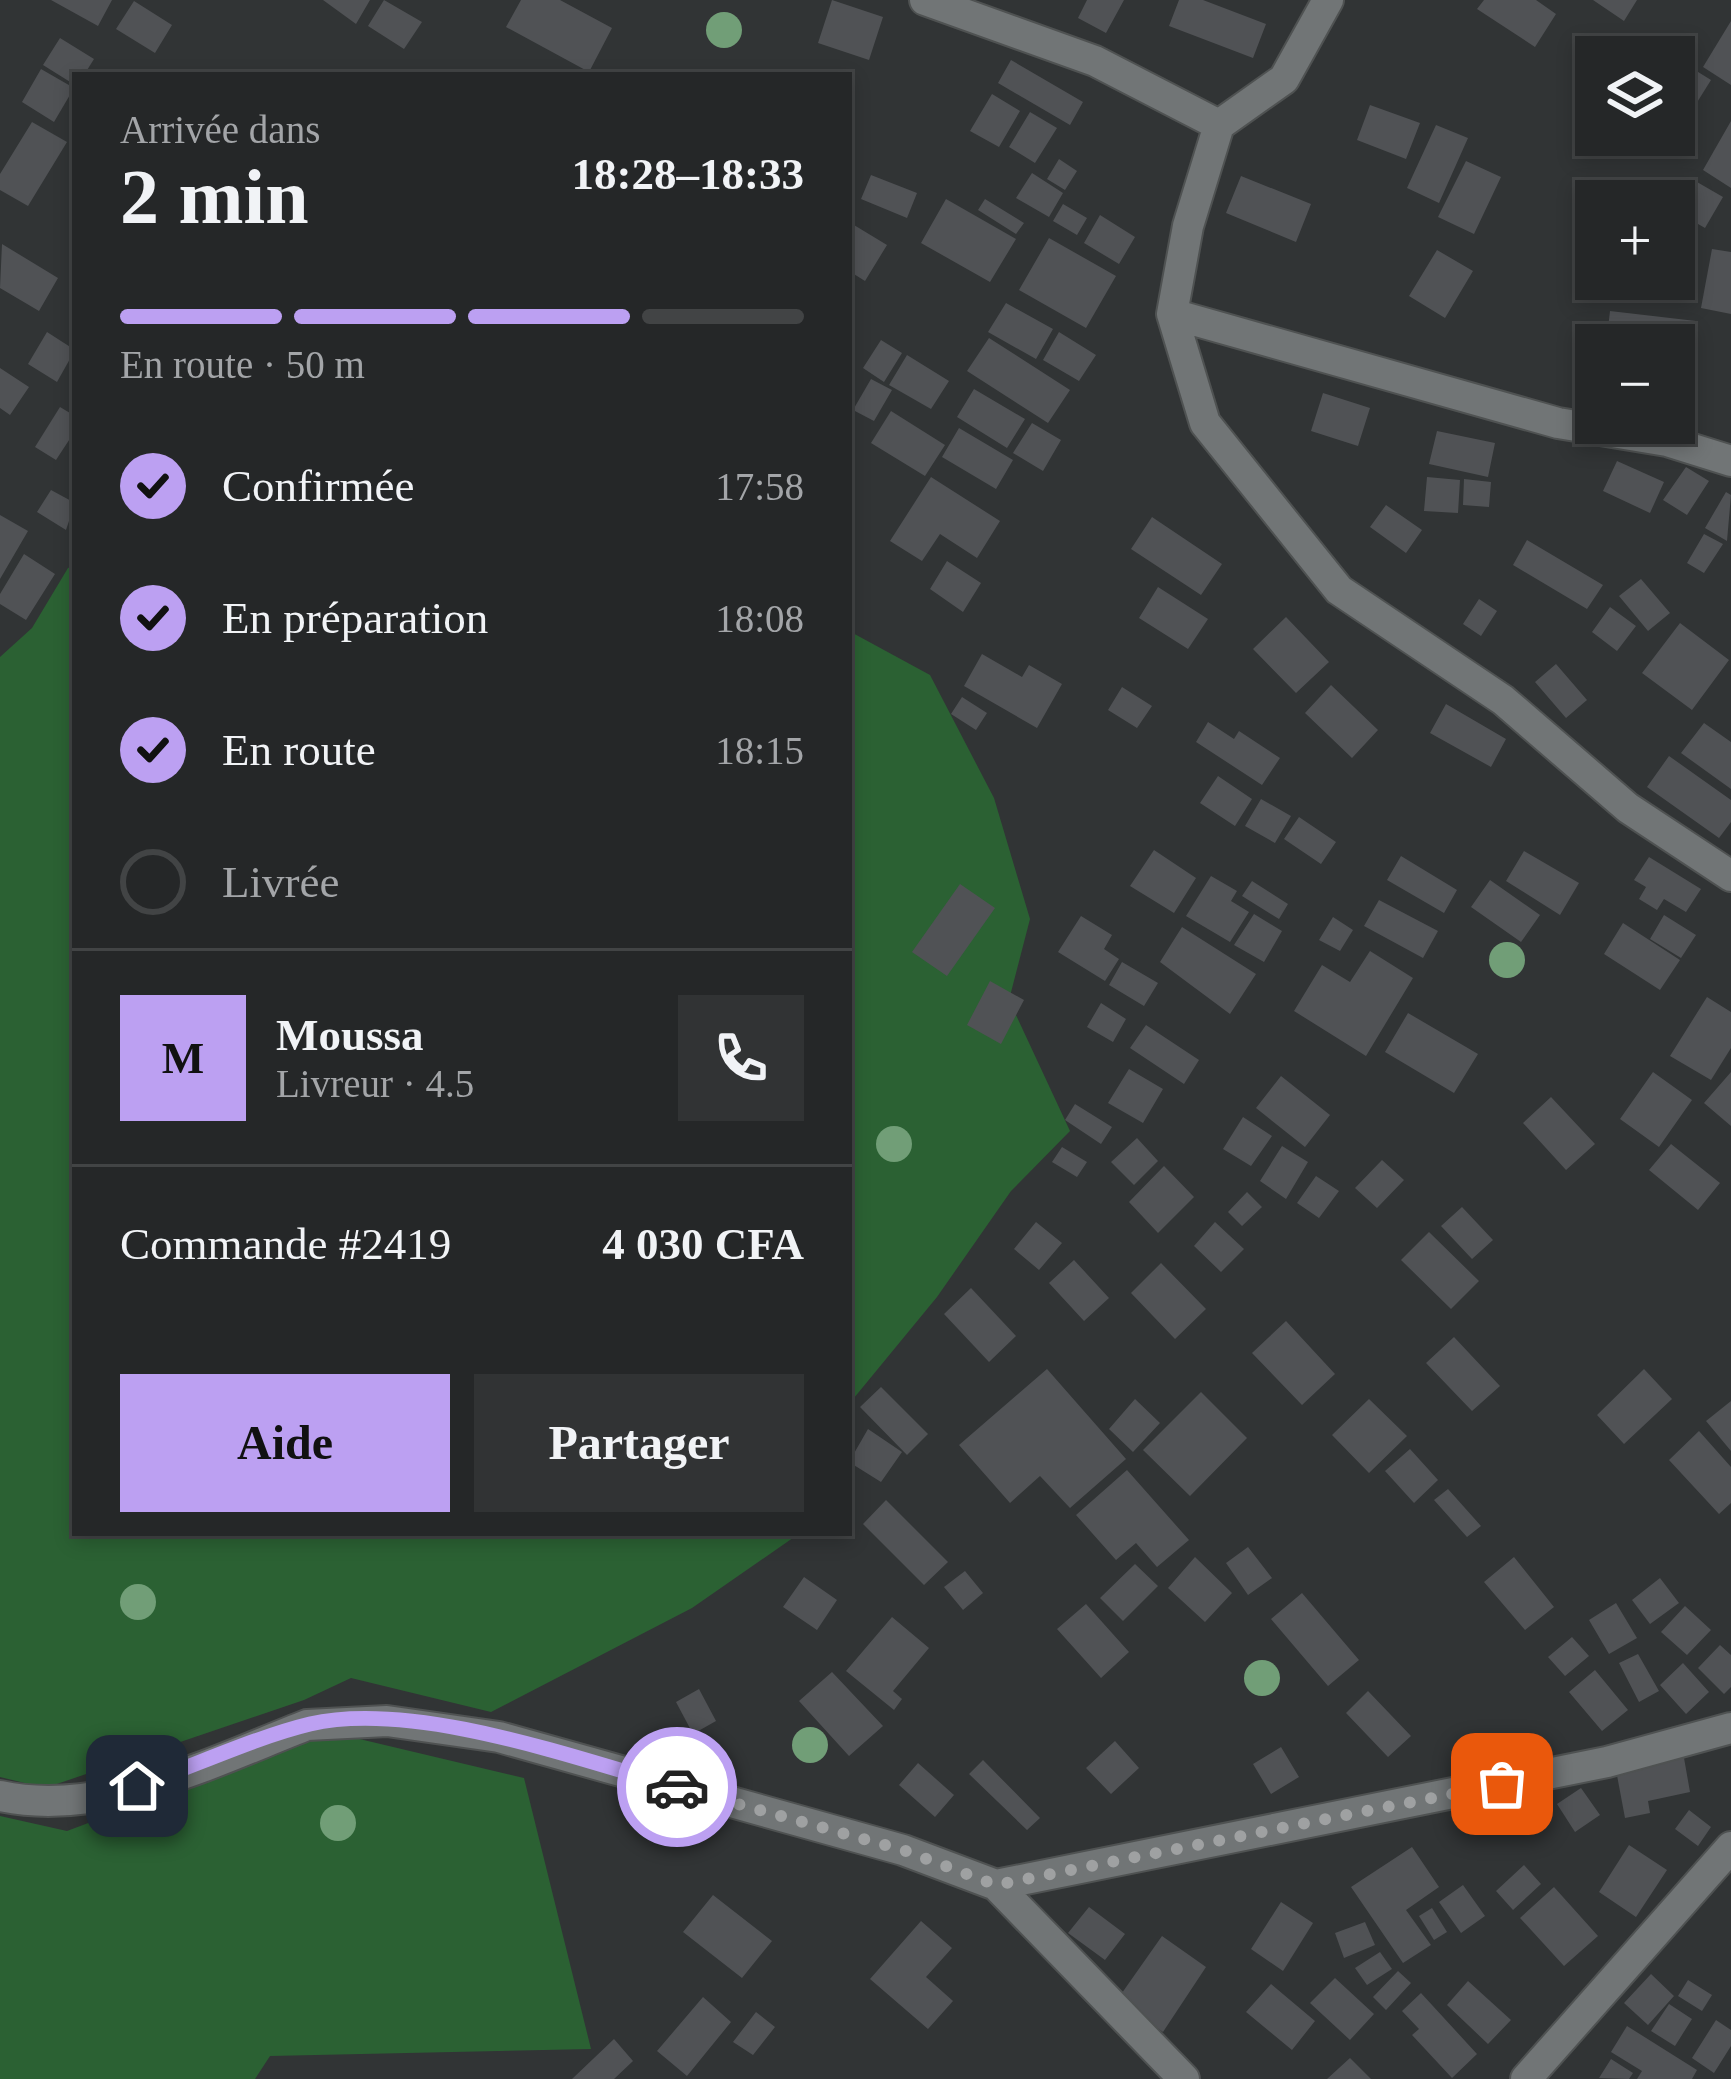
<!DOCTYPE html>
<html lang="fr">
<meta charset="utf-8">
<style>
body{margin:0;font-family:Georgia,serif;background:#313334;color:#f1f3f6;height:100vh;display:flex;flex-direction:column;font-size:45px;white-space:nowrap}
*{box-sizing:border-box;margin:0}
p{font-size:39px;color:#a3a5a8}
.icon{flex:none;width:66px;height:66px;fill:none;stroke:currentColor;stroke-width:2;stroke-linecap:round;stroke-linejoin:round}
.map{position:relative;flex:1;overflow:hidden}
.sheet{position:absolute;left:72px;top:72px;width:780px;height:1464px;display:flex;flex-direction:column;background:#252728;border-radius:0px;box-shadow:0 6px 18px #0003,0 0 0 3px #424445}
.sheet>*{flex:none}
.controls{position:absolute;left:1575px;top:36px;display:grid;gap:24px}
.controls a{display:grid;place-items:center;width:120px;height:120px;border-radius:0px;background:#252728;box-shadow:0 6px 18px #0003,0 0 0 3px #424445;font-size:60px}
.pin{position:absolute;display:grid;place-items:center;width:102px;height:102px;color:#fff;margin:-51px;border-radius:24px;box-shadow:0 6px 18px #0006}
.courier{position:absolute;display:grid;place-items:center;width:120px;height:120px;margin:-60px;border:9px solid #bca0f2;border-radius:50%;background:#fff;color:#222;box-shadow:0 3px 15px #0007}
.head em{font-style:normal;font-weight:700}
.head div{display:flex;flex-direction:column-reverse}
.head{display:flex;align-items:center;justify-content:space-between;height:204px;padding:0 48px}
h1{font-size:78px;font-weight:700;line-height:90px}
.bar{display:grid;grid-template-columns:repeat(4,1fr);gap:18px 12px;align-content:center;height:144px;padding:0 48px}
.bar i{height:15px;border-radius:9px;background:#424445}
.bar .current{background:#bca0f2}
.bar p{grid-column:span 4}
.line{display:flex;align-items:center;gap:30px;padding:0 48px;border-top:3px solid #424445}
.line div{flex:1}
.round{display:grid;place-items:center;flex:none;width:126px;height:126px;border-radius:0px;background:#313334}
ol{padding:0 48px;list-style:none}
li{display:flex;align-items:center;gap:36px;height:132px}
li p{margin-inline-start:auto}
li .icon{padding:12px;border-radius:50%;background:#bca0f2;color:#111;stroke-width:4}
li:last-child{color:#a3a5a8}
li i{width:66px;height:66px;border:6px solid #424445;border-radius:50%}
.primary-button{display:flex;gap:24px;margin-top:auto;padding:24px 48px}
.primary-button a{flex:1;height:138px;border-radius:0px;background:#bca0f2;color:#111;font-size:48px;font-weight:700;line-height:138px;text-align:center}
.primary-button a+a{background:#313334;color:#f1f3f6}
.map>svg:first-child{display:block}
.green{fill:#2b6133}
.building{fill:#505255}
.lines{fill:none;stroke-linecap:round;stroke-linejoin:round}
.street-casing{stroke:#4f5252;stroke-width:34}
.street{stroke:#717576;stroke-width:30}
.tree{fill:#719e77}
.done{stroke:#9fa1a2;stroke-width:12;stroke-dasharray:0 21.6}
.route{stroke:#bca0f2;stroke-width:15}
</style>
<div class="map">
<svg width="1731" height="2079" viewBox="0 0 1731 2079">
<rect width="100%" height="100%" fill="#313435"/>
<!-- green -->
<path class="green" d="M75,565v968h725l-108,75 -201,104 -140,-34 -47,22 -259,88 -45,-11v-1120l32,-29 36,-60z
M849,631l81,44 64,123 36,121 -21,81 61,131 -59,60 -74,106 -88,107z
M330,1732l194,46 67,271 -321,7 -15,23h-255v-263l67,15z"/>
<!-- building -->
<path class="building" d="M51,0h61l-14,26z
M323,0h47l-14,24z
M384,0l38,22 -18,27 -36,-23z
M521,0h39l52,28 -23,44 -83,-45z
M832,0l51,17 -14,43 -51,-17z
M1087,0h37l-18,33 -28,-15z
M1179,0h24l63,24 -13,34 -84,-32z
M1484,0h52l20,14 -21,33 -58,-38z
M1593,0h44l-13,21z
M134,1l38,24 -17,28 -39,-24z
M1731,21v64l-28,-18z
M60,38l34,21 -10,16h-9v10l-32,-20z
M1674,57l37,23 -20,32 -17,-11z
M1011,60l72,42 -13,23 -72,-42z
M41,69l33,19 -20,34 -32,-20z
M992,94l28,17 -21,36 -29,-16z
M1370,105l50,18 -14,36 -49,-19z
M1030,112l27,16 -22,35 -26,-16z
M1731,121v67l-28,-18z
M32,122l35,20 -39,64 -28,-16v-16z
M1436,125l32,13 -29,65 -32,-15z
M1059,159l18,12 -12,19 -18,-11z
M1466,161l35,16 -27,57 -36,-17z
M1032,173l31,20 -14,24 -33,-19z
M871,175l46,18 -10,25 -46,-19z
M1241,176l70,28 -15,38 -70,-29z
M1697,182l26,15 -18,31 -26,-15z
M946,199l70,40 -26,43 -69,-39z
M985,199l39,24 -8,11 -38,-24z
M1063,204l24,14 -10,17 -24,-14z
M1100,215l35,22 -16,27 -35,-21z
M849,222l38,23 -22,36 -16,-10z
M1049,238l67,38 -30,52 -67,-38z
M2,244l56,34 -19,33 -39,-23z
M1712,249l19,3v62l-30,-6z
M1437,250l36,21 -28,47 -36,-22z
M1006,303l47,26 -17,30 -48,-27z
M1610,311l86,10 -6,51 -16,-2v-25h-68z
M47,332l28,18 -18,32 -29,-18z
M1059,332l37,23 -17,26 -36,-21z
M989,338l81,52 -22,33 -81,-52z
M881,340l21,13 -18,29 -21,-14z
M907,355l42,26 -18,28 -42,-24z
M0,368l29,19 -19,28 -10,-7z
M871,379l21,11 -18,31 -21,-11z
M974,389l51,30 -18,29 -50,-31z
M1323,393l47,15 -12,38 -47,-15z
M60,407l15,9v15l-19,29 -21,-13z
M891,411l54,34 -20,31 -54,-33z
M1032,423l29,17 -18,31 -30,-18z
M959,428l54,32 -17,29 -54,-32z
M1437,431l58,12 -7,34 -59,-13z
M1617,461l47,21 -14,31 -47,-22z
M1686,467l23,14 -22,34 -24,-15z
M931,477l69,44 -23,37 -37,-24 -18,27 -32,-20z
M1427,477l33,3 -2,33 -34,-2z
M1464,479l27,3 -2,25 -26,-2z
M51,490l24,13 -9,27 -29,-18z
M1726,492l5,3 -4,46 -22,-13z
M1386,505l36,25 -16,23 -36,-26z
M0,515l28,16 -28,48z
M1152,517l70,47 -21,31 -70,-46z
M1704,534l19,10 -19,29 -17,-10z
M1527,540l76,45 -16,24 -74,-44z
M24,554l31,20 -29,46 -26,-16v-10z
M947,561l34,22 -18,29 -33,-23z
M1641,579l29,34 -22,18 -29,-35z
M1158,587l50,32 -20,30 -49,-31z
M1479,599l18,12 -16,25 -18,-12z
M1610,607l26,19 -19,25 -25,-19z
M1286,617l43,45 -33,31 -43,-44z
M1680,623l49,37 -37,50 -50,-37z
M982,654l40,23 7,-12 33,19 -25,44 -73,-42z
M1556,664l31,36 -21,18 -31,-36z
M1331,685l47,45 -26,28 -47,-45z
M1122,687l30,19 -15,22 -29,-18z
M962,697l25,16 -11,17 -25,-16z
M1446,704l60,35 -15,28 -61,-34z
M1208,722l26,17 5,-8 41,27 -18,27 -66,-43z
M1704,723l27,19v47l-50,-36z
M1669,756l62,44v22l-12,16 -72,-51z
M1218,776l34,23 -17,27 -35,-23z
M1261,799l30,17 -16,27 -30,-17z
M1299,817l37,25 -15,22 -37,-25z
M1154,850l42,28 -22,35 -44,-27z
M1524,851l55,32 -19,32 -54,-34z
M1401,856l56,34 -13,23 -57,-33z
M1649,857l52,32 -15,23 -22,-13 -7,11 -18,-11 7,-12 -12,-7z
M1211,876l26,15 -6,10 18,11 -19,30 -44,-26z
M1490,880l50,35 -19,27 -50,-35z
M1252,881l36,23 -9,15 -37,-23z
M960,884l35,24 -48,68 -35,-24z
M1379,900l59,31 -15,27 -59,-32z
M1254,914l28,17 -18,31 -30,-17z
M1664,915l32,20 -15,23 -31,-19z
M1081,916l31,19 -8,14 15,10 -14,22 -47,-29z
M1333,917l20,13 -13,21 -21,-11z
M1623,923l57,37 -20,30 -56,-36z
M1182,927l74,47 -26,40 -70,-52z
M1370,951l43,27 -47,78 -72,-45 28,-46 28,17z
M1122,962l36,21 -14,23 -35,-21z
M990,981l34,19 -23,44 -34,-19z
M1707,997l24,15v36l-20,32 -41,-24z
M1101,1003l25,16 -13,23 -26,-15z
M1408,1013l70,41 -24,39 -69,-41z
M1146,1025l53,35 -15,24 -54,-36z
M1129,1069l34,20 -20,34 -35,-20z
M1653,1072l39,28 -33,47 -39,-28z
M1731,1072v54l-27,-23z
M1281,1076l49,39 -25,32 -49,-39z
M1551,1097l44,47 -29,26 -43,-47z
M1075,1104l37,23 -11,17 -36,-24z
M1243,1117l29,19 -21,30 -28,-17z
M1137,1138l21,23 -24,24 -23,-23z
M1671,1144l49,39 -22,27 -49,-40z
M1282,1146l26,16 -22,37 -26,-18z
M1062,1147l25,15 -10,15 -25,-15z
M1382,1160l22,20 -27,28 -22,-20z
M1164,1166l30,31 -36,36 -29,-31z
M1316,1176l23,15 -20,27 -22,-15z
M1247,1192l15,15 -20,19 -14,-14z
M1462,1207l31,33 -21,19 -31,-33z
M1036,1222l26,21 -23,27 -25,-21z
M1215,1222l29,27 -23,23 -27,-26z
M1429,1232l50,49 -28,28 -50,-49z
M1074,1260l35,38 -25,23 -35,-38z
M1161,1263l45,46 -31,30 -44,-46z
M971,1288l45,48 -27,26 -45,-48z
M1286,1321l49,53 -33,31 -50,-52z
M1454,1337l46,49 -28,25 -46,-48z
M1047,1369l79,90 -56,49 -30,-32 -30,27 -51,-58z
M1644,1369l28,30 -48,45 -27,-29z
M881,1387l47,47 -21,21 -47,-48z
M1201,1392l46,46 -57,58 -47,-46z
M1135,1399l25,24 -27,29 -24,-23z
M1369,1399l38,37 -38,37 -37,-38z
M1731,1401v50l-25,-30z
M868,1429l34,23 -21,30 -32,-20z
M1699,1431l32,36v36l-12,11 -50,-54z
M1410,1449l28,31 -24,23 -29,-32z
M1127,1470l62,70 -32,27 -21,-24 -20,17 -40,-45z
M1448,1489l33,37 -14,11 -33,-37z
M886,1500l62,62 -24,23 -61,-61z
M1248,1547l24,31 -24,17 -22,-32z
M1195,1557l37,36 -27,29 -37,-34z
M1514,1557l40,50 -29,23 -41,-48z
M1135,1564l23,22 -35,35 -23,-23z
M965,1571l18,22 -20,17 -19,-23z
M804,1577l33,23 -20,30 -34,-23z
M1660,1578l19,25 -29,21 -18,-24z
M1302,1593l57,67 -31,26 -57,-67z
M1616,1603l21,35 -28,16 -20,-34z
M1086,1604l43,48 -28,26 -44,-49z
M1685,1606l26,24 -24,25 -26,-23z
M892,1617l37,31 -36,43 9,8 -8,11 -48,-39z
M1572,1637l17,19 -24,20 -17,-19z
M1720,1645l11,10v32l-7,7 -26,-26z
M1638,1654l21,37 -20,11 -20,-39z
M1683,1663l26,29 -23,22 -26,-29z
M1595,1670l33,40 -26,21 -33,-39z
M832,1672l51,54 -34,30 -50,-55z
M699,1689l17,32 -23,13 -17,-32z
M1368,1691l43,45 -23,21 -42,-44z
M1115,1741l24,27 -28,26 -25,-26z
M1281,1747l18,30 -28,17 -18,-30z
M1684,1758l6,34 -42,9 2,12 -25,5 -9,-48z
M983,1760l57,58 -13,12 -58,-56z
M918,1763l36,32 -19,22 -36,-32z
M1581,1788l19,27 -25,17 -18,-28z
M1689,1810l22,17 -13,19 -23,-17z
M1629,1845l38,25 -31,47 -37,-25z
M1412,1847l27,40 -33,23 25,35 -28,18 -52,-76z
M1524,1865l17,19 -28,26 -17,-19z
M1463,1885l22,31 -24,17 -22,-31z
M1554,1887l44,49 -34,30 -44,-48z
M713,1895l59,46 -30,37 -59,-46z
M1281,1902l32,21 -30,48 -32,-22z
M1089,1907l36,27 -20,26 -37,-27z
M1432,1908l15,24 -13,8 -15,-24z
M921,1921l31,27 -26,29 27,24 -25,28 -58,-50z
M1365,1922l10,23 -31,13 -9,-25z
M1162,1936l44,31 -43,65 -46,-32z
M1380,1952l12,17 -25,16 -12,-17z
M1398,1971l13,12 -25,27 -13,-13z
M1651,1974l23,22 -26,29 -24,-22z
M1335,1978l39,36 -24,26 -40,-37z
M1688,1980l24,15 -10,16 -24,-15z
M1468,1981l43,39 -23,24 -41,-39z
M1271,1984l44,37 -23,29 -46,-38z
M1421,1993l56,61 -25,24 -40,-43 7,-6 -17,-18z
M703,1997l28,25 -44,54 -30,-25z
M1669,2004l23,15 -17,27 -24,-15z
M756,2012l19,15 -22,28 -20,-13z
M1716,2020l15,10v16l-17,27 -22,-15z
M1627,2026l70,44 -5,9h-55l5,-8 -31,-19z
M614,2039l19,22 -19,18h-42z
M1350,2058l21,21h-44z
M1611,2059l22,14 -4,6 -30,-1z"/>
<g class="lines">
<defs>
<path id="street" d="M925,0l170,61 124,64
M1328,0l-44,79 -65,46 -31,101 -16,88 33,109 134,167 164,110 125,108 103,68
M1172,314l386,109 109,18 64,20
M0,1796c103,22 212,-34 307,-71l80,-4 112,16 404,113 93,35 188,194
M996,1885l611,-123 124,-34
M1526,2079l205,-232"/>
</defs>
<!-- street casing -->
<use href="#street" class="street-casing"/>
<!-- street -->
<use href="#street" class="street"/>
</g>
<!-- trees -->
<g class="tree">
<circle cx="724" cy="30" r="18"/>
<circle cx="1507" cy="960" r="18"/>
<circle cx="894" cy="1144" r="18"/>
<circle cx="138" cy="1602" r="18"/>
<circle cx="1262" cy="1678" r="18"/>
<circle cx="810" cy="1745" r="18"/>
<circle cx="338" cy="1823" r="18"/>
</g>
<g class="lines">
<!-- done -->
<path class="done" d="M677,1787l226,63 93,35 506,-101"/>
<!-- route -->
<path class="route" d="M137,1786c55,-19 119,-49 173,-62 104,-24 265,34 367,63"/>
</g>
</svg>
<div class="controls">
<a><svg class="icon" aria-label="layers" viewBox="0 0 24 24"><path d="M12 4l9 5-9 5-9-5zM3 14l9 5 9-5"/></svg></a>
<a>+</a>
<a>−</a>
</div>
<div class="pin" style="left:1502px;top:1784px;background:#ea580c"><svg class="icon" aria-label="bag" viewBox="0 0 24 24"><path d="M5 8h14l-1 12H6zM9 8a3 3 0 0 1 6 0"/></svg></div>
<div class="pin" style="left:137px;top:1786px;background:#1f2937"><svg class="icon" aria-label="home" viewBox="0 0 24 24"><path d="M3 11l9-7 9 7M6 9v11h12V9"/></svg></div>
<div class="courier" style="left:677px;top:1787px"><svg class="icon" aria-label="car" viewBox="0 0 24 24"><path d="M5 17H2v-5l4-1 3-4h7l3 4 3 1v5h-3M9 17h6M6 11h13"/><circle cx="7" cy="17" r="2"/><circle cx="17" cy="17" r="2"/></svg></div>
<section class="sheet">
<div class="head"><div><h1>2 min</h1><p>Arrivée dans</p></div><em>18:28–18:33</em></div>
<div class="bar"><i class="current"></i><i class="current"></i><i class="current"></i><i></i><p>En route · 50 m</p></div>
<ol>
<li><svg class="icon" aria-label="check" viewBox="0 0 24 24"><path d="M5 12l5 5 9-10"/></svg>Confirmée<p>17:58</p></li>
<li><svg class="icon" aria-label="check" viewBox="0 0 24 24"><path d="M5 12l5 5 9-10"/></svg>En préparation<p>18:08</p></li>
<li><svg class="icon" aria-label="check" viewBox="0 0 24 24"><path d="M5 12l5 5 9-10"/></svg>En route<p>18:15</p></li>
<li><i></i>Livrée</li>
</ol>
<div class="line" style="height:216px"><b class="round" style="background:#bca0f2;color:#111">M</b><div><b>Moussa</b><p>Livreur · 4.5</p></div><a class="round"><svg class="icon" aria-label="phone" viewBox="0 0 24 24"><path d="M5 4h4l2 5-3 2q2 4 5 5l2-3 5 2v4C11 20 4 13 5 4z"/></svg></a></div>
<div class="line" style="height:156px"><div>Commande #2419</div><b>4 030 CFA</b></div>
<div class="primary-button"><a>Aide</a><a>Partager</a></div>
</section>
</div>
